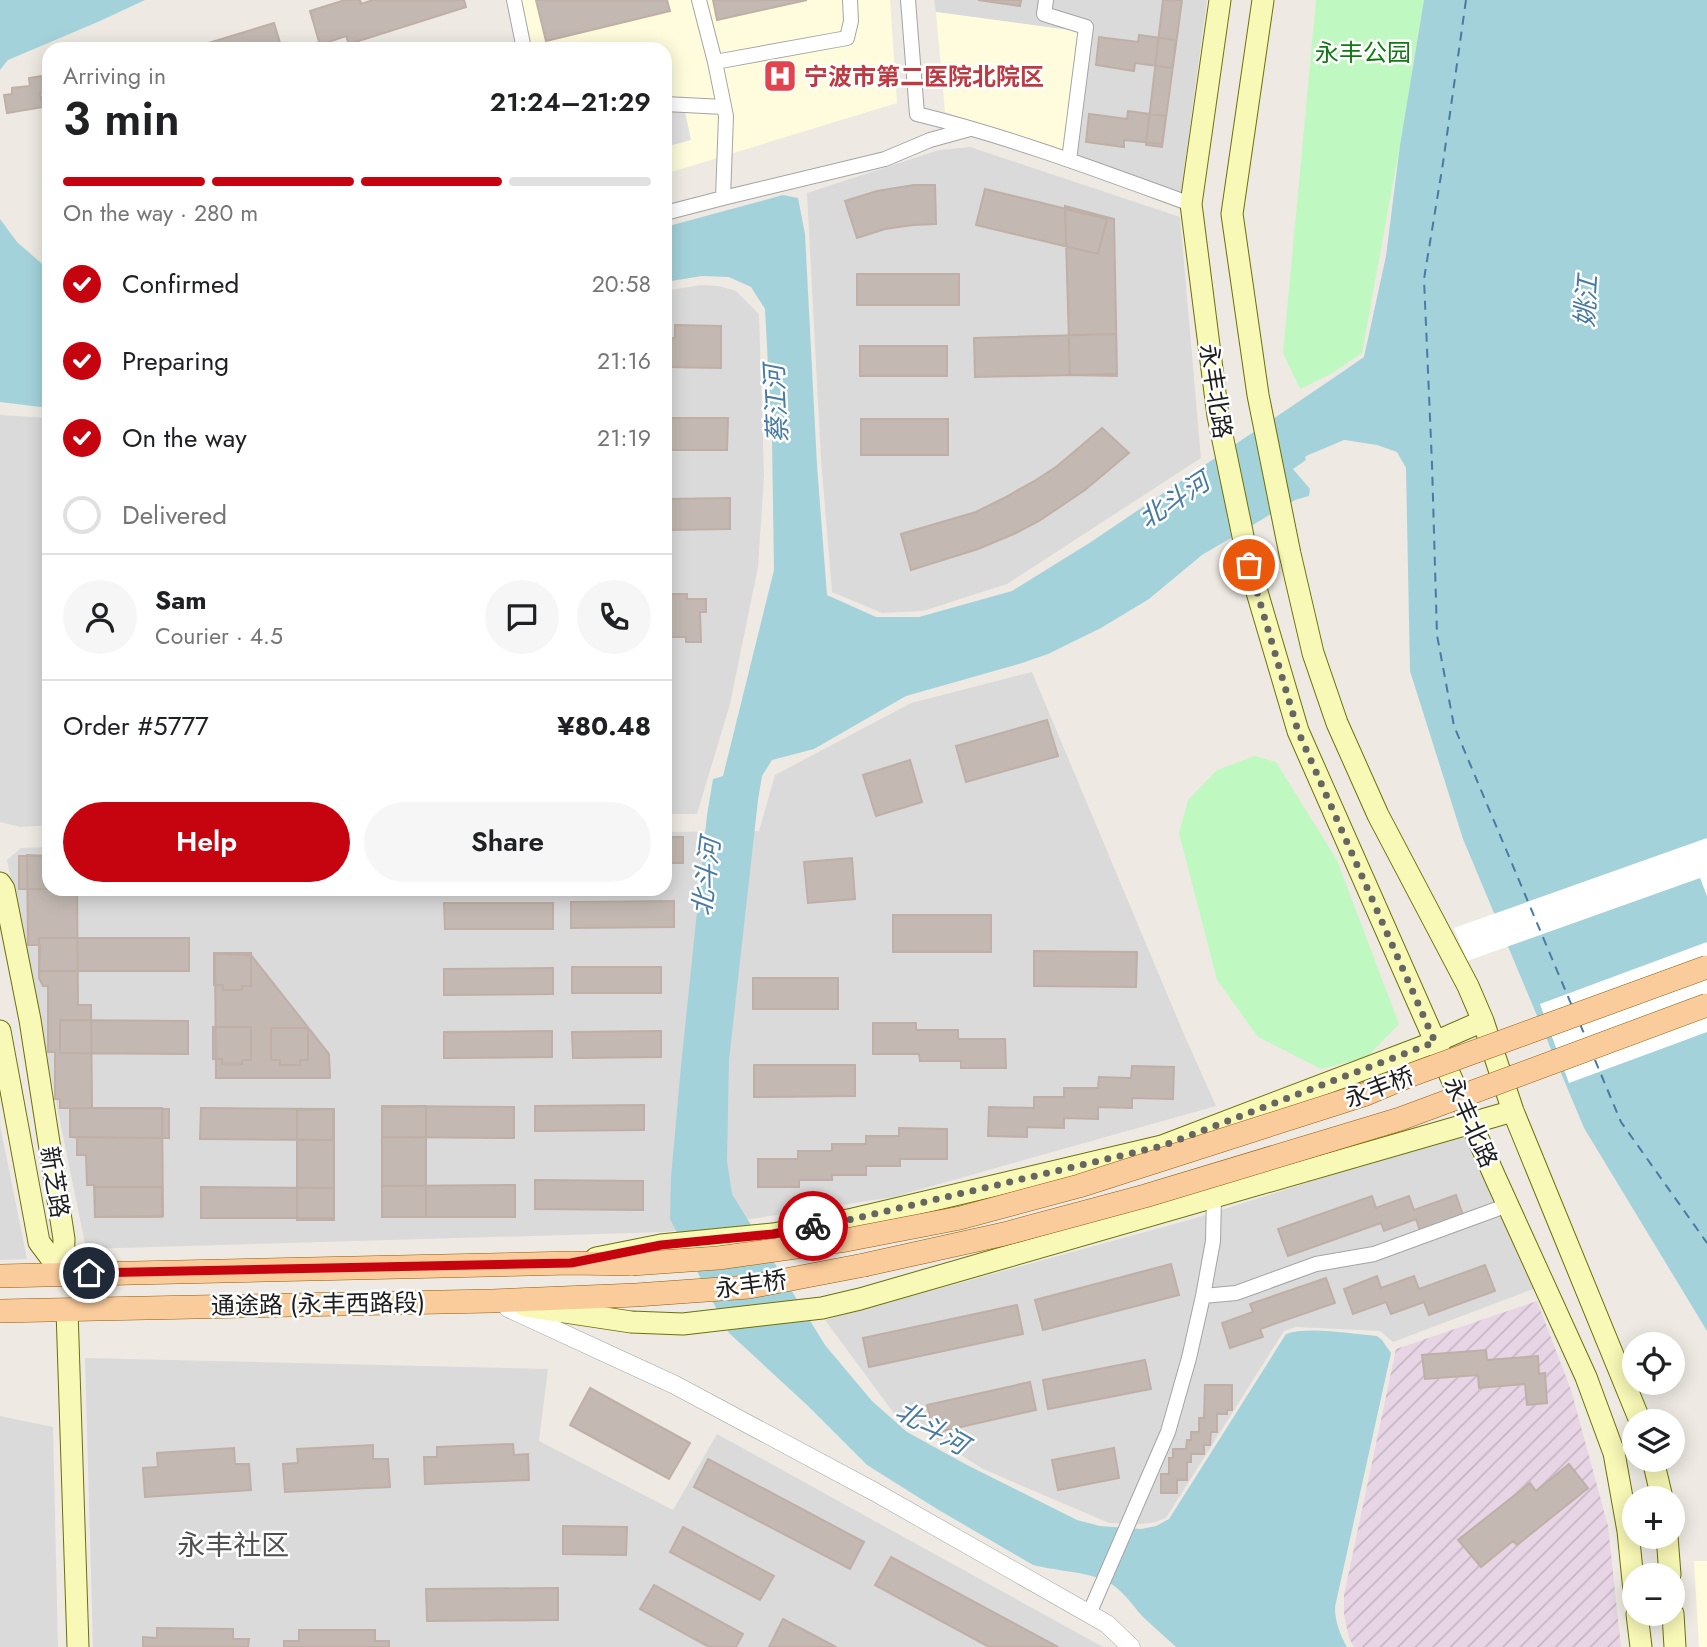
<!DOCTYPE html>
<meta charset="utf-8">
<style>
body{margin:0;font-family:Jost,"Noto Sans SC",sans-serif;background:#f6f6f6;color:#202124;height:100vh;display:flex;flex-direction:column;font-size:26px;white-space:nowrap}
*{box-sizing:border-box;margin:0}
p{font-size:23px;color:#757577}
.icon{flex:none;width:38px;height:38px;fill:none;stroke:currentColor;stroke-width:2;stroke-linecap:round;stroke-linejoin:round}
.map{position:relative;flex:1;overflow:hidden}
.panel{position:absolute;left:42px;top:42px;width:630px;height:854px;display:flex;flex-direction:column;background:#fff;border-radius:21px;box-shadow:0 4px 18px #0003}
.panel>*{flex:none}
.buttons{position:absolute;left:1622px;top:1332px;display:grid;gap:14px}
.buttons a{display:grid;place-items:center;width:63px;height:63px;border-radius:50%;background:#fff;box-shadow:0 4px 18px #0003;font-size:35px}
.pin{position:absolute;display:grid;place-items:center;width:60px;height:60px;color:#fff;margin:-30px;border:4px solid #fff;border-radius:50%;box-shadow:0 2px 7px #0007}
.courier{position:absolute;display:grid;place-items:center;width:70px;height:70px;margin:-35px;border:5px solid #c6040f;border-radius:50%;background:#fff;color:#222;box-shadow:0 2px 9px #0007}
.headline em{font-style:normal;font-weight:600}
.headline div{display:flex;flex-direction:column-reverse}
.headline{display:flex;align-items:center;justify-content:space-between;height:119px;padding:0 21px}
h1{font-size:46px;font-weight:600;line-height:52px}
.bar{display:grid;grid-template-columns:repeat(4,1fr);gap:10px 7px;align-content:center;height:84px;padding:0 21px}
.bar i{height:9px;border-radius:5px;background:#e0e0e0}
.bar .active{background:#c6040f}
.bar p{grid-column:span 4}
.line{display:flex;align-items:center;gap:18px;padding:0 21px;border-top:2px solid #e0e0e0}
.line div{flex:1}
.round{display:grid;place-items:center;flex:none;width:74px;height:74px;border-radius:37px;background:#f6f6f6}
ol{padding:0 21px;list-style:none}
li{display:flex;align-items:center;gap:21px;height:77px}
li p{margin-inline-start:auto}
li .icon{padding:7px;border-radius:50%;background:#c6040f;color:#fff;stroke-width:4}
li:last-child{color:#757577}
li i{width:38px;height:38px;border:4px solid #e0e0e0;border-radius:50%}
.primary-button{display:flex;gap:14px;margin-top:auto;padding:14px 21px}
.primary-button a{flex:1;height:80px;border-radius:42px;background:#c6040f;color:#fff;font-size:28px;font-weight:600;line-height:80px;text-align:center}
.primary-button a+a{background:#f6f6f6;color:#202124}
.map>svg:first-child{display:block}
.residential{fill:#dbdada}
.industrial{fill:url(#industrial-furrows)}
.education{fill:#fefcdc}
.park{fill:#c0f8c1}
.parking{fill:#e1e1e1}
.water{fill:#a4d2db}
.pier{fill:#fff}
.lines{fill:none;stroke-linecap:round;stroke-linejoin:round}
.canal{stroke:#a4d2db;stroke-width:19}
.ferry{stroke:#487ba3;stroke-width:2;stroke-dasharray:9 7;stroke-linecap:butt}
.building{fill:#c3b9b2;stroke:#bfafa6;stroke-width:2}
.minor-casing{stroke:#a4a4a4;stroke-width:16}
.tertiary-casing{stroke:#a4a4a4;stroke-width:19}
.secondary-casing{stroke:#6c7107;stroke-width:23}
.primary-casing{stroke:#935b03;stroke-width:24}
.minor{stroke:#fff;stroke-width:14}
.tertiary{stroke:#fff;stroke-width:18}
.secondary{stroke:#f8f8b7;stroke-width:21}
.primary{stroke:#facc9c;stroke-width:23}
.primary-bridge-casing{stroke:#935b03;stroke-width:24;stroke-linecap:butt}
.primary-bridge{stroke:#facc9c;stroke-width:23}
.done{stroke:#666562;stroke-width:7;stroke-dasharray:0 12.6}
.route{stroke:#c6040f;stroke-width:9}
.labels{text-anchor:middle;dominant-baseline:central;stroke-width:5;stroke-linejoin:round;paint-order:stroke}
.park-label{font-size:24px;fill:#0d7910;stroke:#fff}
.health-label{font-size:24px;font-weight:bold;fill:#be3a42;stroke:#fff;text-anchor:start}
.street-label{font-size:24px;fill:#1d1d1d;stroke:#fff}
.water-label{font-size:26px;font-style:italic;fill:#487ba3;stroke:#fff}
.quarter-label{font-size:28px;fill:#505050;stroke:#fff}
</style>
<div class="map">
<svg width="1707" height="1647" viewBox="0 0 1707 1647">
<defs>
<pattern id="industrial-furrows" width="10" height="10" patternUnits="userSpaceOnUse" patternTransform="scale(1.75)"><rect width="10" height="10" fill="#e7d5e5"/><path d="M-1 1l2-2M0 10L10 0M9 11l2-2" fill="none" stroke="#c6b6c4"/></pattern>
</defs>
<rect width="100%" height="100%" fill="#eeeae3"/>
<!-- residential -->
<path class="residential" d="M934,0h273l-26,192 -111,-38 20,-121 -154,-21z
M970,147l210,70 21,241 -194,126 -84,27 -41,2 -50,-21 -11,-133 -14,-266 132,-43z
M701,285l18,1 17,5 23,23 5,162 -6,91 -28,137 -33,110h-32v-523z
M0,415l49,3v407l-28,2 -21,-5z
M1032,672l151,360 33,74 -323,91 -227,35 -580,17 -79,-389 14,-12 28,-1v42h616v-57l94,-1 16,-56 136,-72z
M0,1125l27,134 -27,1z
M1467,1132l69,156 -143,54 -13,-11 -84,-4 -12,4 -118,187 -10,4 -14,2 -33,-1 -126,-54 -90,-57 -68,-92 371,-102z
M85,1358l463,11 -9,72 134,69 44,-76 386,213h-1010z
M0,1416l53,11 5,220h-58z"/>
<!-- industrial -->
<path class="industrial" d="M1537,1301l34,89 37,136 13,121h-267l-5,-9 -5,-24v-19l52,-246z"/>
<!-- education -->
<path class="education" d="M511,0h379l7,103 -232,71v-125h-140z
M936,12l155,21 -21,121 -125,-42z
M1694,1561h13v86h-8z"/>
<!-- park -->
<path class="park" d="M1316,0h108l-24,145 -38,208 -31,21 -31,15 -17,-36z
M1255,756l21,6 61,98 62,164 -32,33 -46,12 -63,-32 -41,-57 -38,-147 9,-33 29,-30z"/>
<!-- parking -->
<path class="parking" d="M684,107l7,33 -26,7v-35z"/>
<!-- water -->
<path class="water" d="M0,0h145l-45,21 -92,39 -8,10z
M1424,0h283v1331l-123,-203 -121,-289 -53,-168 -4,-203 -9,-16 -20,-7 -64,-10 -13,5v5l6,15 -13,9 17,20 -1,7 -14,4 -93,55 -53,44 -48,29 -53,26 -26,9 -116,33 -92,53 -42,11 -10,16 -4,24 -29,260 -2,101 5,33 93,151 47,56 35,31 60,33 110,55 23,6 41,3 15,-3 13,-7 117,-185c23,-8 66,0 91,2l5,4 9,13 -56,254c0,14 5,28 12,40h-171c-11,-10 -22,-20 -33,-30 -11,-12 -20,-27 -35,-35 -19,-10 -52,-11 -75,-17l-96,-56 -70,-44 -60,-60 -78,-72 -59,-114 1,-42 10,-111 26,-251 6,-36 10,-3 51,-206 -2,-131 -7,-130 -14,-22 -22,-10 -27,-1 -37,6v-55l118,-32 15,3 7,36 12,231 10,130 49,22h43l93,-26 79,-49 241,-163 32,-22 22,-101 14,-111z
M0,219l17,23 32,28v138l-49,-6z"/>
<!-- pier -->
<path class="pier" d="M1707,838v58l-7,-18 -233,83 -13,-33z
M1707,942v90l-138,51 -29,-79z"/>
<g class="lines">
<!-- canal -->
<path class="canal" d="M1281,461l22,-14 45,-19"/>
<!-- ferry -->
<path class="ferry" d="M1466,0l-23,163 -19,116 8,185 5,171 17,91 118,280
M1580,1024l6,14
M1595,1060l26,62 86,121"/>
</g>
<!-- building -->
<path class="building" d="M345,0h15l1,4 12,-4h91l2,7 -117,37 -3,-8 -26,9 -10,-34z
M536,0h131l3,11 -124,30z
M713,0h94l-90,20z
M978,0h43l-1,6z
M1163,0h19l-20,147 -16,-2z
M274,23l8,26h-90v-1z
M1139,35l37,5 -4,28 -37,-5 -1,8 -38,-6 3,-28 39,5z
M481,44l1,5h-18z
M49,75v17l-9,1 3,14 -36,6 -3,-18 8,-1v-6l18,-2 -1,-8z
M1128,111l38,5 -4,28 -38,-4v7l-38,-5 3,-28 38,5z
M914,185h21l1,39 -23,1 -28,4 -28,9 -12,-37 32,-10z
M985,189l122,30 -9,35 -122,-29z
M1065,206l49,13 3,157 -47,-1z
M857,274h102v31h-102z
M675,325l46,1v42l-56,-1v-29h10z
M1116,334l1,40 -142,3 -1,-39z
M860,346h87v30h-87z
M665,418h63l-1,32h-62z
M861,419h87v36h-87z
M1102,428l27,25 -44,37 -46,31 -23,12 -38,16 -67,21 -10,-36 75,-22 28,-14 32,-18 20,-13z
M730,498v31l-65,1v-31z
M665,594h22v5h19v13h-6l1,30h-15v-5h-20z
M1047,720l11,36 -92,26 -10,-36z
M910,760l12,42 -46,14 -13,-41z
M665,837h18v26h-18z
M27,855l22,1v33h28l1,116h13l1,103h70l1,108 -68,1 -1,-32h-7l-1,-30h-9v-17l-7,-1v-29h-10v-9h-5v-47h-7v-66h-5l-4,-8 1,-33h-12z
M19,856h30v33l123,1 -153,-1z
M852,858l3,41 -47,4 -4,-41z
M674,901v26l-103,1v-26z
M444,903h109v26h-108z
M893,915h98v37h-98z
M39,938h150v33h-150z
M1034,951l103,1 -1,35 -102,-1z
M214,953h37v33h-9v4h-19v-5h-9z
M215,954l36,1 78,99 1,24h-114z
M572,967h89v26h-89z
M553,968v26l-109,1v-26z
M753,978h85v31h-85z
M60,1020l128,1v33l-128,-1z
M873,1023h43v7h42v9h47l1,29h-45v-7h-41l-1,-7h-46z
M213,1027h38v33h-9v4h-20v-5h-9z
M271,1028h37v32h-8v5h-20v-5h-9z
M552,1031v26l-108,1v-26z
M661,1031v26l-88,1 -1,-26z
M754,1065h101v31l-101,1z
M1132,1066l42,1 -1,32 -41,-1v10l-34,-1v12l-34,-1v10l-37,-1v10l-39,-1 1,-29 45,1v-11h30v-9h34l1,-11 32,1z
M644,1105v25l-109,1v-25z
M382,1106l132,1v31l-132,-1z
M426,1106v111h-44v-110z
M70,1108l99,1v29l-99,-1z
M201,1108l132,1v31l-133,-1z
M334,1109v111h-37v-110z
M899,1128l48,1v30h-47v7h-34v9h-34v5h-33v7h-41v-28h40v-8h34v-7h34v-8h33z
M535,1180l108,1v29l-108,-1z
M515,1185v32h-133v-31z
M95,1187h67v30h-67z
M201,1187l133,1v30h-133z
M1456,1195l7,20 -43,16 -4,-12 -32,12 -3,-8 -93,33 -10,-27 94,-33 4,12 33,-12 5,14z
M1171,1264l8,31 -136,35 -8,-30z
M1485,1265l10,26 -66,24 -5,-13 -33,12 -5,-12 -33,12 -9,-25 33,-13 4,12 33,-12 5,13z
M1326,1278l9,25 -75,26 3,8 -33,11 -8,-25 31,-11 -3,-8z
M1017,1305l6,29 -154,33 -6,-29z
M1486,1350l1,10 51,-4 1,18 6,-1 2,30 -20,2 -2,-21 -46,4 -1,-13 -53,4 -3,-24z
M1145,1360l6,29 -103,20 -5,-29z
M1030,1382l6,28 -102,23 -7,-28z
M1205,1385h27v25h-5v4h-10v18h-6l-1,13h-6v9h-13v8h-4v18h-10v13h-16v-19h8v-16h4v-9h13l1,-9h4v-8h8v-14h5z
M590,1388l100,55 -21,36 -99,-54z
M513,1444l1,11 14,-1 1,26 -104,4 -1,-27h13v-10z
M373,1445v14h15l2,28 -105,5 -2,-28 15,-1 -1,-14z
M234,1448l1,16h14l2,26 -106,7 -2,-29 15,-1 -1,-14z
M1114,1448l5,30 -61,12 -6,-30z
M708,1459l156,83 -14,27 -156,-82z
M1569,1464l19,24 -71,57 -4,-4 -32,26 -23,-27 72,-57 6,8z
M563,1526l64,1 -1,28 -63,-1z
M683,1527l91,49 -14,24 -90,-48z
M891,1557l167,90h-69l-114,-62z
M654,1585l89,49 -7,13h-27l-69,-38z
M558,1588v32l-131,1 -1,-32z
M783,1619l53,28h-67z
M157,1628l76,1v10h16l-1,8h-105v-10l14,1z
M299,1630h76v11h14v6h-105v-6h15z"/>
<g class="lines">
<defs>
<path id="minor" d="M514,0l10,49
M908,0l9,114c94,23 183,57 274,90
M1046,0l-2,14 42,13 -17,133
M715,62l132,-24 4,-17 -1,-21
M665,104l59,3
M723,198l162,-39 45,-19 40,-11
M665,213l58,-15 3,-82 -11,-54 -16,-62
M1203,1296l33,-3 80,-29 58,-10 134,-49
M1089,1614l79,-182 21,-74 14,-62 10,-55 1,-44"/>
<path id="tertiary" d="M508,1308l167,77 200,107 232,132 24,23"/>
<path id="secondary" d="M1220,0l-29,204 27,212 31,149 49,166 197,446 91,200 28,76 14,78 6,60
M1263,0l-31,214 26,181 32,159 23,99 24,70 41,92 90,171 15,35 30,90 127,310
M0,883l4,6 26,131 34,219 -1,35
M0,1031l39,211 24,32
M596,1258l65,-13 112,-11 80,-15 309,-73 273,-104 48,-21
M525,1306l106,16 52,2 139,-16 38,-9 653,-188
M67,1310l11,337
M1653,1460l9,38
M1667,1536l3,39
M1637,1614l4,33
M1673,1614l2,33"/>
<path id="primary" d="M0,1276l571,-13 61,1
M0,1311l492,-10 144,-6 113,-8 115,-22"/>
</defs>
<!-- minor casing -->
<use href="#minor" class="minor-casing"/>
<!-- tertiary casing -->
<use href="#tertiary" class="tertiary-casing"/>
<!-- secondary casing -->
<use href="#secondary" class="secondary-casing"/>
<!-- primary casing -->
<use href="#primary" class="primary-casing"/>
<!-- minor -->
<use href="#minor" class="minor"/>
<!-- tertiary -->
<use href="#tertiary" class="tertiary"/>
<!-- secondary -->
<use href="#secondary" class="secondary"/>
<!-- primary -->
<use href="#primary" class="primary"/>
<defs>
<path id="primary-bridge" d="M632,1264l86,-6 128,-18 114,-22 119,-32 287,-92 45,-19 296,-108
M864,1265l140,-31 141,-38 255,-77 307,-114"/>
</defs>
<!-- primary-bridge casing -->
<use href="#primary-bridge" class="primary-bridge-casing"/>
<!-- primary-bridge -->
<use href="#primary-bridge" class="primary-bridge"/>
</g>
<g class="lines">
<!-- done -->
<path class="done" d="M813,1226l40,-7 309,-73 273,-104 -137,-311 -49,-166"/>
<!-- route -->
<path class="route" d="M89,1273l482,-10 90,-18 112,-11 40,-8"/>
</g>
<!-- icons -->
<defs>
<symbol id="hospital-square" viewBox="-11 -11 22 22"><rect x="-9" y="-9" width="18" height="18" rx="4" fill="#e0444e" stroke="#fff"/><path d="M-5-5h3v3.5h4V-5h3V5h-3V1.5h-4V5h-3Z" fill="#fff"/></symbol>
</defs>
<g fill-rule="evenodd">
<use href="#hospital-square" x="761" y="57" width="38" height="38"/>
</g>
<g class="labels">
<!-- park labels -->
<g class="park-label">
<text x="1363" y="52">永丰公园</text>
</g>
<!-- health labels -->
<g class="health-label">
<text x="804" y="76">宁波市第二医院北院区</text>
</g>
<!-- street labels -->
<g class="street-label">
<text transform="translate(1216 391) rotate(81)">永丰北路</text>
<text transform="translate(1379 1087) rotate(-21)">永丰桥</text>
<text transform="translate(1471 1122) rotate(66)">永丰北路</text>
<text transform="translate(55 1182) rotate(81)">新芝路</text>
<text transform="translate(751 1284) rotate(-8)">永丰桥</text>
<text transform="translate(318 1304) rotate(-1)">通途路 (永丰西路段)</text>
</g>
<!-- water labels -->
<g class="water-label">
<text transform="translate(1586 301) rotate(-86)">姚江</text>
<text transform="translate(776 404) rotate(-93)">蔡江河</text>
<text transform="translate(1174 500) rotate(-33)">北斗河</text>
<text transform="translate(706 877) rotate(-83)">北斗河</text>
<text transform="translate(932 1428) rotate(30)">北斗河</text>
</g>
<!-- quarter labels -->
<g class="quarter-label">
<text x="233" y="1545">永丰社区</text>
</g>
</g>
</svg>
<div class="buttons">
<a><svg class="icon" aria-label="locate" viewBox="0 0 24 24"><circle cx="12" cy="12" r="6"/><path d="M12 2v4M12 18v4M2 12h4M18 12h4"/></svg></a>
<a><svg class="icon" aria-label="layers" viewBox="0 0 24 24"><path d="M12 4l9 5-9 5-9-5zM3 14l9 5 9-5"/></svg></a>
<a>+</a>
<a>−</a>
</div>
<div class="pin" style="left:1249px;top:565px;background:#ea580c"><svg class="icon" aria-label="bag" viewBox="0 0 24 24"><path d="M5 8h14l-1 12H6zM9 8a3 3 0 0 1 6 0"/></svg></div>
<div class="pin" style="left:89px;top:1273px;background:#1f2937"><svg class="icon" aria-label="home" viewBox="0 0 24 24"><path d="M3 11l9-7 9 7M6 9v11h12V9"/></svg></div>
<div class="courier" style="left:813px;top:1226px"><svg class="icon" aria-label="bike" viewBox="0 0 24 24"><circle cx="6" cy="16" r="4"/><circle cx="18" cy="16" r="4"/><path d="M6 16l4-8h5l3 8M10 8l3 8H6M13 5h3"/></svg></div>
<section class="panel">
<div class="headline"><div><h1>3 min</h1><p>Arriving in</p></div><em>21:24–21:29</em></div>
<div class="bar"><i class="active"></i><i class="active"></i><i class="active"></i><i></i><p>On the way · 280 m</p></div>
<ol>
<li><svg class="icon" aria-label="check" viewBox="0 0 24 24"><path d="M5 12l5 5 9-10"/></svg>Confirmed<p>20:58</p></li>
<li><svg class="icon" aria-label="check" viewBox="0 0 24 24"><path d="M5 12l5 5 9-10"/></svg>Preparing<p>21:16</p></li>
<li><svg class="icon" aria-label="check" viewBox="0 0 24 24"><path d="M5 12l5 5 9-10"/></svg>On the way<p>21:19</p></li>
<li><i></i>Delivered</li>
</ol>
<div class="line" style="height:126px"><a class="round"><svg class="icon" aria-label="person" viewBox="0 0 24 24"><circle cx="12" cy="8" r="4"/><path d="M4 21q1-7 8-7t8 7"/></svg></a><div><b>Sam</b><p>Courier · 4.5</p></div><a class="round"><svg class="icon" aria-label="chat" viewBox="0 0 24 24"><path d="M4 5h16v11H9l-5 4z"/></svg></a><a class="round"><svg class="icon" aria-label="phone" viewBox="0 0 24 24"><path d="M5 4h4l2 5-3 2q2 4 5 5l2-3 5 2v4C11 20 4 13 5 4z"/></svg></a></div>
<div class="line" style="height:91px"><div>Order #5777</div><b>¥80.48</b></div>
<div class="primary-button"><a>Help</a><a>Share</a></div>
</section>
</div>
